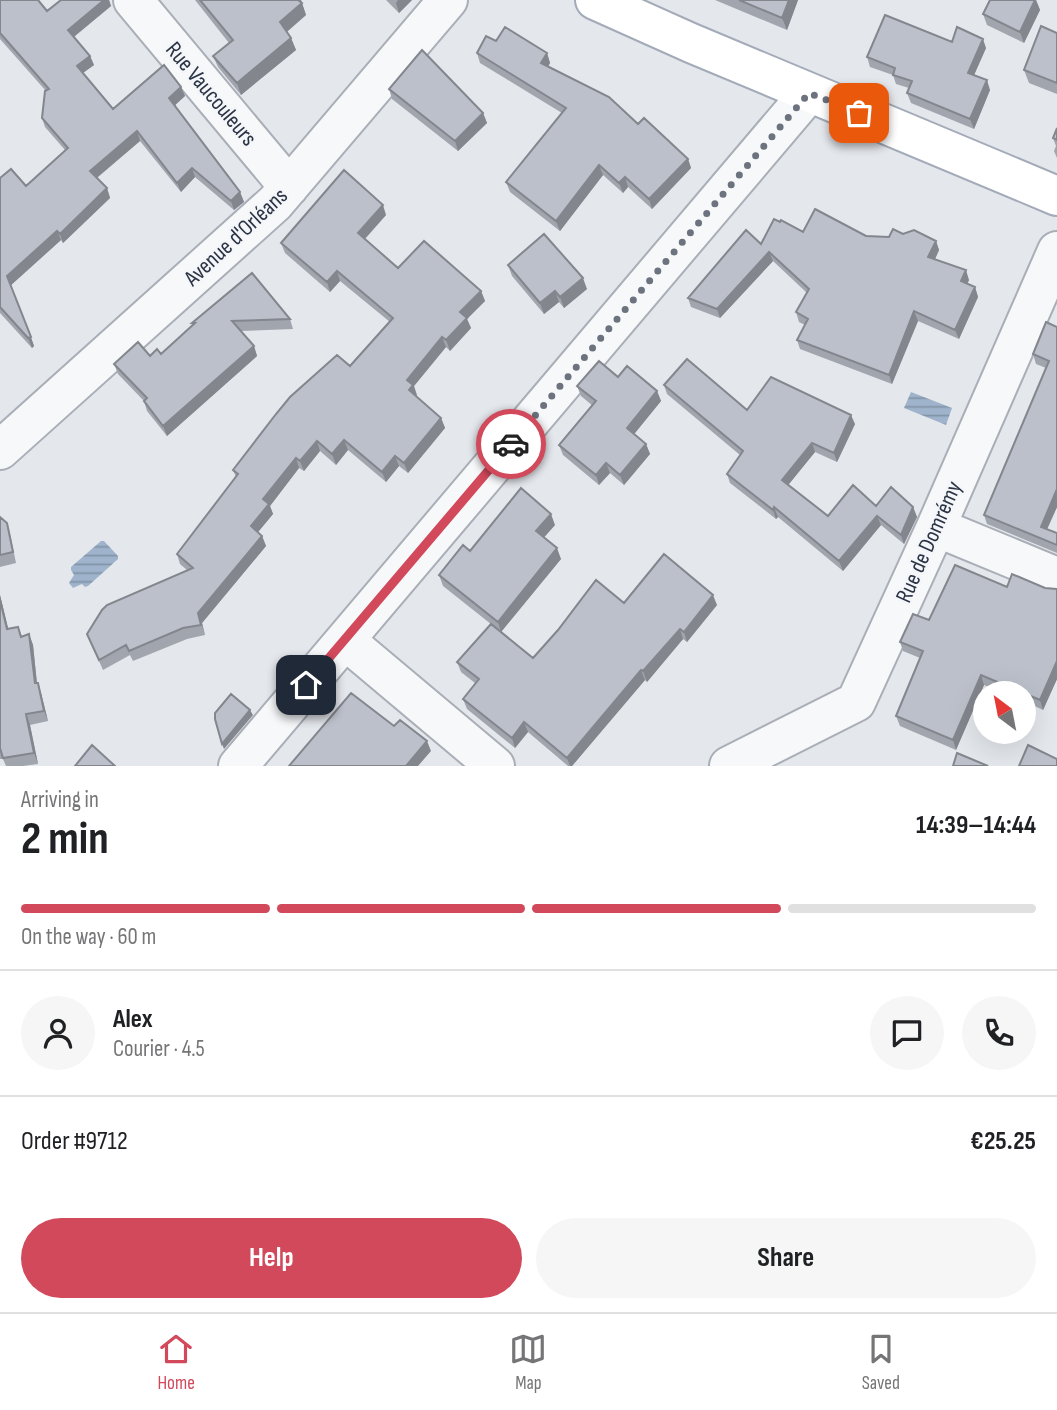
<!DOCTYPE html>
<meta charset="utf-8">
<style>
body{margin:0;font-family:"Sofia Sans Condensed",sans-serif;background:#f6f6f6;color:#202124;height:100vh;display:flex;flex-direction:column;font-size:26px;white-space:nowrap}
*{box-sizing:border-box;margin:0}
p{font-size:23px;color:#757577}
.icon{flex:none;width:38px;height:38px;fill:none;stroke:currentColor;stroke-width:2;stroke-linecap:round;stroke-linejoin:round}
.map{position:relative;height:766px;overflow:hidden}
.side{display:flex;flex-direction:column;background:#fff;flex:1}
.side>*{flex:none}
.needle{width:46px;rotate:328deg}
.tools{position:absolute;left:973px;top:681px;display:grid;gap:14px}
.tools a{display:grid;place-items:center;width:63px;height:63px;border-radius:50%;background:#fff;box-shadow:0 7px 28px #0002;font-size:35px}
.pin{position:absolute;display:grid;place-items:center;width:60px;height:60px;color:#fff;margin:-30px;border-radius:14px;box-shadow:0 4px 10px #0006}
.courier{position:absolute;display:grid;place-items:center;width:70px;height:70px;margin:-35px;border:5px solid #d1495b;border-radius:50%;background:#fff;color:#222;box-shadow:0 2px 9px #0007}
.head em{font-style:normal;font-weight:700}
.head div{display:flex;flex-direction:column-reverse}
.head{display:flex;align-items:center;justify-content:space-between;height:119px;padding:0 21px}
h1{font-size:46px;font-weight:700;line-height:52px}
.bar{display:grid;grid-template-columns:repeat(4,1fr);gap:10px 7px;align-content:center;height:84px;padding:0 21px}
.bar i{height:9px;border-radius:5px;background:#e0e0e0}
.bar .selected{background:#d1495b}
.bar p{grid-column:span 4}
.line{display:flex;align-items:center;gap:18px;padding:0 21px;border-top:2px solid #e0e0e0}
.line div{flex:1}
.round{display:grid;place-items:center;flex:none;width:74px;height:74px;border-radius:37px;background:#f6f6f6}
.action{display:flex;gap:14px;margin-top:auto;padding:14px 21px}
.action a{flex:1;height:80px;border-radius:42px;background:#d1495b;color:#fff;font-size:28px;font-weight:700;line-height:80px;text-align:center}
.action a+a{background:#f6f6f6;color:#202124}
.dock{display:flex;justify-content:space-around;align-items:center;height:98px;border-top:2px solid #e0e0e0;background:#fff;font-size:19px;color:#757577}
.dock a{display:grid;justify-items:center;gap:4px}
.dock .selected{color:#d1495b}
.map>svg:first-child{display:block}
.water{fill:url(#water-rules)}
.lines{fill:none;stroke-linecap:round;stroke-linejoin:round}
.minor-casing{stroke:#a9aeb7;stroke-width:42}
.major-casing{stroke:#a3abb8;stroke-width:42}
.minor{stroke:#f7f8fa;stroke-width:38}
.major{stroke:#fff;stroke-width:38}
.wall{fill:#a1a5ae}
.shaded-wall{fill:#83868d}
.building{fill:#bbc0ca;stroke:#83868d;stroke-width:2}
.done{stroke:#6c737f;stroke-width:7;stroke-dasharray:0 12.6}
.route{stroke:#d1495b;stroke-width:9}
.labels{text-anchor:middle;dominant-baseline:central;stroke-width:5;stroke-linejoin:round;paint-order:stroke}
.street-label{font-size:23px;fill:#2b3445;stroke:#f4f6f9}
</style>
<div class="map">
<svg width="1057" height="766" viewBox="0 0 1057 766">
<defs>
<pattern id="water-rules" width="6" height="5" patternUnits="userSpaceOnUse" patternTransform="scale(1.75)"><rect width="6" height="5" fill="#9fb4cc"/><path d="M0 2.5h6" fill="none" stroke="#8293a7"/></pattern>
</defs>
<rect width="100%" height="100%" fill="#e4e7ec"/>
<!-- water -->
<path class="water" d="M911,392l41,16 -6,17 -42,-17z
M101,541h3l14,15v3l-30,27 -3,1 -3,-3 -9,4 -4,-5 5,-8 -3,-5v-3z"/>
<g class="lines">
<defs>
<path id="minor" d="M133,0l156,187
M0,450l275,-247 173,-203
M936,527l121,50
M345,640l150,126
M238,766l571,-673
M729,766l127,-64 80,-175 121,-276"/>
<path id="major" d="M595,0l96,43 366,153"/>
</defs>
<!-- minor casing -->
<use href="#minor" class="minor-casing"/>
<!-- major casing -->
<use href="#major" class="major-casing"/>
<!-- minor -->
<use href="#minor" class="minor"/>
<!-- major -->
<use href="#major" class="major"/>
</g>
<!-- wall -->
<path class="wall" d="M0,0l47,11 14,-11h48l2,6 -37,31 16,19 4,9 -11,8 30,36 68,-22 4,9 -10,9 65,87 4,10 -10,8 -39,-33 -14,15 -41,-51 -43,37 10,10 3,10 -47,45 -2,-3 -51,46 24,60 -2,2 -32,-35v-135l26,8 39,-36 -20,-23 -3,-9 4,-27 -46,-52z
M195,0h106l5,15 -19,17 4,6 5,12 -55,45 -23,-28 -5,-11 16,-13z
M386,0h26l-13,13z
M715,0h83l-11,30z
M1036,0l4,10 -16,33 -37,-18 -4,-11z
M1057,33v61l-28,-11 -5,-13z
M496,41l51,12 3,10 -2,4 90,57 50,35 3,9 -39,41 -24,-22 -5,6 -20,-18 -43,56 -50,-39 -4,-10 56,-69 -82,-50 -3,-10z
M952,42l34,6 -12,27 16,15 -16,39 -63,-26 -4,-10 2,-5 -13,-4 -3,-9 -23,-8 -3,-10z
M389,89l94,24 4,10 -29,28 -66,-52z
M1057,128v30l-3,-7 2,-5 -3,-8z
M386,215l-21,24 33,29 83,23 4,10 -18,18 4,9 -21,23 -4,-4 -32,39 2,10 25,22 4,10 -37,45 -9,-7 -13,16 -38,-32 -12,15 -16,-14 -16,20 -5,-3 -29,38 3,8 -15,18 4,4 4,10 -64,77 3,12 -18,4 -54,22 -3,-6 -27,15 -16,-36 100,-64 -7,-6 -3,-10 59,-77 -3,-7 117,-104 40,-44 -50,-41 -10,11 -45,-39 -4,-10z
M803,232l86,5 14,-3 33,7 3,9 -4,9 34,21 -2,4 8,3 3,10 -19,42 -41,-18 -26,63 -92,-35 -3,-9 8,-15 -6,-3 -3,-10 11,-19 -34,-32 -53,57 -29,-11 -3,-9 73,-54z
M508,265l79,24 -23,19 -5,-6 -15,12 -32,-38z
M290,319l3,10 -52,2 13,15 3,10 -90,80 -20,-25 -3,-10 -26,-27 -4,-10 47,-10 31,-29v-2z
M1057,327v180l-10,22 10,4v20l-70,-29 -3,-9 62,-147 -10,-4 -3,-10z
M618,377l39,14 4,10 -27,33 12,10 4,10 -26,31 -14,-12 -11,12 -36,-30 -4,-10 34,-39 -12,-10 -4,-10z
M664,385l83,25 108,14 -18,38 -22,-10 -27,33 40,31 85,-9 4,10 -13,27 -23,-19 -38,46 -65,-54 -2,2 -46,-36 -3,-9 13,-19 -73,-61z
M0,517l7,6 3,10 6,30 -16,4z
M555,525l-11,12 17,22 -60,73 -58,-46 -4,-11 31,-24z
M1007,587l50,2v90l-14,31 -19,-9v-8h-20l-20,-8 -28,65 -56,-24 -4,-10 24,-58 -17,-7 -3,-9 29,-22z
M0,595l8,34 10,-2 4,10 7,-3 4,11 4,38 4,10 7,28 -18,4 8,39 -15,2h-17l-3,-7h-3z
M624,603l93,2 -30,37 -4,-3 -36,43 -2,-2 -73,86h-4l-40,-34 -13,16 -48,-39 -4,-10 12,-16 -14,-11 -4,-10 76,-4z"/>
<!-- shaded-wall -->
<path class="shaded-wall" d="M104,0h5l2,6 -40,33 -3,-9z
M296,0h5l5,15 -22,19 -4,-12z
M398,0h14l-13,13 -3,-10z
M789,0h9l-11,30 -5,-12z
M1036,0l4,10 -16,33 -4,-11z
M291,38l5,12 -55,45 -4,-12z
M983,39l3,9 -15,34 -3,-9z
M547,53l3,10 -6,10 -3,-10z
M90,56l4,9 -14,10 -3,-9z
M987,80l3,10 -16,39 -4,-10z
M181,87l4,9 -12,11 -4,-9z
M483,113l4,10 -29,28 -3,-10z
M137,131l3,10 -46,39 -4,-9z
M688,159l3,9 -39,41 -3,-10z
M599,165l4,10 -43,56 -4,-10z
M192,168l3,9 -14,15 -4,-9z
M625,177l3,10 -5,6 -4,-10z
M107,188l3,10 -47,45 -3,-9z
M240,192l4,10 -10,8 -3,-9z
M383,205l3,10 -25,28 -3,-10z
M57,231l4,9 -51,46 -3,-10z
M936,241l3,9 -7,16 -4,-9z
M769,252l4,9 -53,57 -3,-9z
M966,270l3,10 -5,11 -3,-10z
M337,271l3,10 -10,11 -3,-10z
M583,278l4,11 -23,19 -4,-11z
M975,287l3,10 -19,42 -4,-9z
M481,291l4,10 -18,18 4,9 -21,23 -4,-11 14,-28z
M555,291l4,11 -15,12 -4,-11z
M914,311l4,10 -26,63 -3,-9z
M31,337l3,9 -2,2 -4,-10z
M442,337l4,10 -32,39 3,9 -4,5 -6,-20z
M254,346l3,10 -90,80 -4,-10z
M657,391l4,10 -30,37 -4,-10z
M851,415l4,9 -18,38 -3,-9z
M441,418l4,10 -37,45 -4,-10z
M344,440l4,10 -12,15 -4,-11z
M317,441l3,10 -16,20 -4,-10z
M812,443l3,9 -30,37 -3,-9z
M646,444l4,10 -26,31 -4,-10z
M395,456l4,10 -13,16 -4,-10z
M296,458l3,10 -29,38 3,8 -19,23 -3,-11 12,-27z
M606,463l4,10 -11,12 -3,-10z
M1057,489v18l-13,29 -3,-9z
M774,507l4,10 -2,2 -3,-9z
M913,507l4,10 -13,27 -3,-9z
M551,514l4,11 -15,17 -4,-11z
M877,516l4,9 -38,46 -4,-10z
M262,536l4,10 -64,77 3,12 -7,-22z
M557,548l4,11 -60,73 -3,-10z
M0,595l11,45 -4,-11 -7,-29z
M713,595l4,10 -30,37 -3,-10z
M680,629l3,10 -36,43 -4,-11z
M29,634l4,11 5,49 -3,-11z
M1057,661v18l-14,31 -3,-10z
M641,670l4,10 -73,86h-2l-3,-8z
M981,675l3,10 -28,65 -3,-10z
M38,683l3,10 7,28 -4,-10z
M250,710l3,5 -29,34 -2,-5z
M26,714l4,11 8,39 -4,-11z
M524,722l4,10 -13,16 -3,-10z
M427,741l4,10 -13,15h-12z"/>
<!-- building -->
<path class="building" d="M0,0h38l9,11 14,-11h43l-36,30 22,26 -13,10 36,43 51,-44 17,22 -12,11 71,94 -9,9 -39,-33 -15,15 -40,-52 -47,40 17,17 -47,46 -3,-3 -50,45 24,61 -3,1 -28,-31v-129l11,-9 15,17 42,-38 -26,-30 3,-27 4,-2 -49,-56z
M200,0h98l4,3 -22,19 11,16 -54,45 -24,-27 20,-16z
M739,0h50l-7,18z
M990,0h45l-15,32 -37,-18z
M885,15l67,27 5,-15 26,12 -15,34 19,7 -17,39 -63,-26 5,-12 -19,-6 2,-7 -28,-11z
M1041,26l16,7v50l-33,-13z
M505,27l42,26 -6,10 68,34 29,27 6,-6 44,41 -39,40 -24,-22 -6,6 -20,-18 -43,56 -50,-39 60,-74 -89,-55 9,-17 10,5z
M422,50l61,63 -28,28 -66,-52z
M1057,128v12l-4,-2z
M344,170l39,35 -25,28 40,35 26,-27 57,50 -21,21 7,6 -21,22 -4,-3 -35,43 6,5 -4,5 32,28 -37,45 -9,-7 -13,16 -38,-32 -12,14 -15,-13 -17,20 -4,-3 -33,41 6,5 -18,22 11,10 -64,77 3,12 -18,3 -54,23 -3,-6 -27,15 -12,-26 15,-24 5,-5 86,-37 -16,-14 61,-80 -5,-4 43,-56 14,-17 47,-42 13,11 43,-48 -56,-47 -10,11 -46,-39z
M815,209l51,27 23,1 4,-8 10,5 11,-4 22,11 -8,16 38,13 -5,11 14,6 -20,43 -41,-19 -25,64 -92,-35 11,-21 -12,-7 13,-23 -40,-37 -52,57 -29,-11 58,-68 15,14 13,-25 6,3 1,-2 22,12z
M544,234l39,44 -23,19 -5,-6 -15,12 -32,-38z
M252,273l38,46 -58,2 22,25 -91,80 -19,-25 3,-3 -33,-34 24,-22 12,14 7,-7 4,5 34,-31h-3z
M1046,322l11,5v162l-16,38 16,6v12l-73,-30 65,-154 -16,-7z
M687,359l60,51 24,-33 80,38 -17,38 -22,-10 -30,37 46,36 25,-31 23,21 15,-19 22,20 -12,28 -24,-19 -38,45 -65,-54 -1,3 -46,-36 16,-23 -79,-66z
M599,361l19,16 9,-11 30,25 -30,37 19,16 -26,31 -14,-12 -10,12 -37,-30 37,-44 -19,-15z
M521,488l30,26 -15,17 21,17 -59,74 -59,-47 24,-30 7,6z
M0,517l7,6 6,29 -13,3z
M664,554l49,41 -29,37 -4,-3 -37,42 -2,-1 -74,88 -43,-36 -12,16 -49,-39 16,-20 -22,-17 34,-38 42,34 25,-28 38,-50 28,23z
M955,565l52,22 5,-13 33,14 12,1v72l-17,39 -59,-25 -28,65 -57,-24 27,-65 -23,-9 13,-28 16,6z
M0,600l7,29 11,-2 3,10 8,-3 6,49h3l6,28 -18,3 8,39 -31,5 -3,-10z
M351,693l43,33 6,-6 27,21 -21,25h-117z
M231,694l19,16 -28,34 -7,-25v-6z
M92,745l23,21h-40z
M1028,745l29,14v7h-38z
M957,753l31,13h-35z"/>
<g class="lines">
<!-- done -->
<path class="done" d="M511,444l298,-351 50,20"/>
<!-- route -->
<path class="route" d="M306,685l205,-241"/>
</g>
<g class="labels">
<!-- street labels -->
<g class="street-label">
<text transform="translate(211 94) rotate(50)">Rue Vaucouleurs</text>
<text transform="translate(236 237) rotate(-43)">Avenue d'Orléans</text>
<text transform="translate(929 542) rotate(-66)">Rue de Domrémy</text>
</g>
</g>
</svg>
<div class="tools">
<a><svg class="needle" viewBox="-14 -14 28 28"><path d="M0-13l5 13h-10z" fill="#e53935"/><path d="M0 13l5-13h-10z" fill="#757577"/></svg></a>
</div>
<div class="pin" style="left:859px;top:113px;background:#ea580c"><svg class="icon" aria-label="bag" viewBox="0 0 24 24"><path d="M5 8h14l-1 12H6zM9 8a3 3 0 0 1 6 0"/></svg></div>
<div class="pin" style="left:306px;top:685px;background:#1f2937"><svg class="icon" aria-label="home" viewBox="0 0 24 24"><path d="M3 11l9-7 9 7M6 9v11h12V9"/></svg></div>
<div class="courier" style="left:511px;top:444px"><svg class="icon" aria-label="car" viewBox="0 0 24 24"><path d="M5 17H2v-5l4-1 3-4h7l3 4 3 1v5h-3M9 17h6M6 11h13"/><circle cx="7" cy="17" r="2"/><circle cx="17" cy="17" r="2"/></svg></div>
</div>
<section class="side">
<div class="head"><div><h1>2 min</h1><p>Arriving in</p></div><em>14:39–14:44</em></div>
<div class="bar"><i class="selected"></i><i class="selected"></i><i class="selected"></i><i></i><p>On the way · 60 m</p></div>
<div class="line" style="height:126px"><a class="round"><svg class="icon" aria-label="person" viewBox="0 0 24 24"><circle cx="12" cy="8" r="4"/><path d="M4 21q1-7 8-7t8 7"/></svg></a><div><b>Alex</b><p>Courier · 4.5</p></div><a class="round"><svg class="icon" aria-label="chat" viewBox="0 0 24 24"><path d="M4 5h16v11H9l-5 4z"/></svg></a><a class="round"><svg class="icon" aria-label="phone" viewBox="0 0 24 24"><path d="M5 4h4l2 5-3 2q2 4 5 5l2-3 5 2v4C11 20 4 13 5 4z"/></svg></a></div>
<div class="line" style="height:91px"><div>Order #9712</div><b>€25.25</b></div>
<div class="action"><a>Help</a><a>Share</a></div>
</section>
<nav class="dock">
<a class="selected"><svg class="icon" aria-label="home" viewBox="0 0 24 24"><path d="M3 11l9-7 9 7M6 9v11h12V9"/></svg>Home</a>
<a><svg class="icon" aria-label="map" viewBox="0 0 24 24"><path d="M3 6l6-2 6 2 6-2v14l-6 2-6-2-6 2zM9 4v14M15 6v14"/></svg>Map</a>
<a><svg class="icon" aria-label="saved" viewBox="0 0 24 24"><path d="M7 4h10v16l-5-4-5 4z"/></svg>Saved</a>
</nav>
